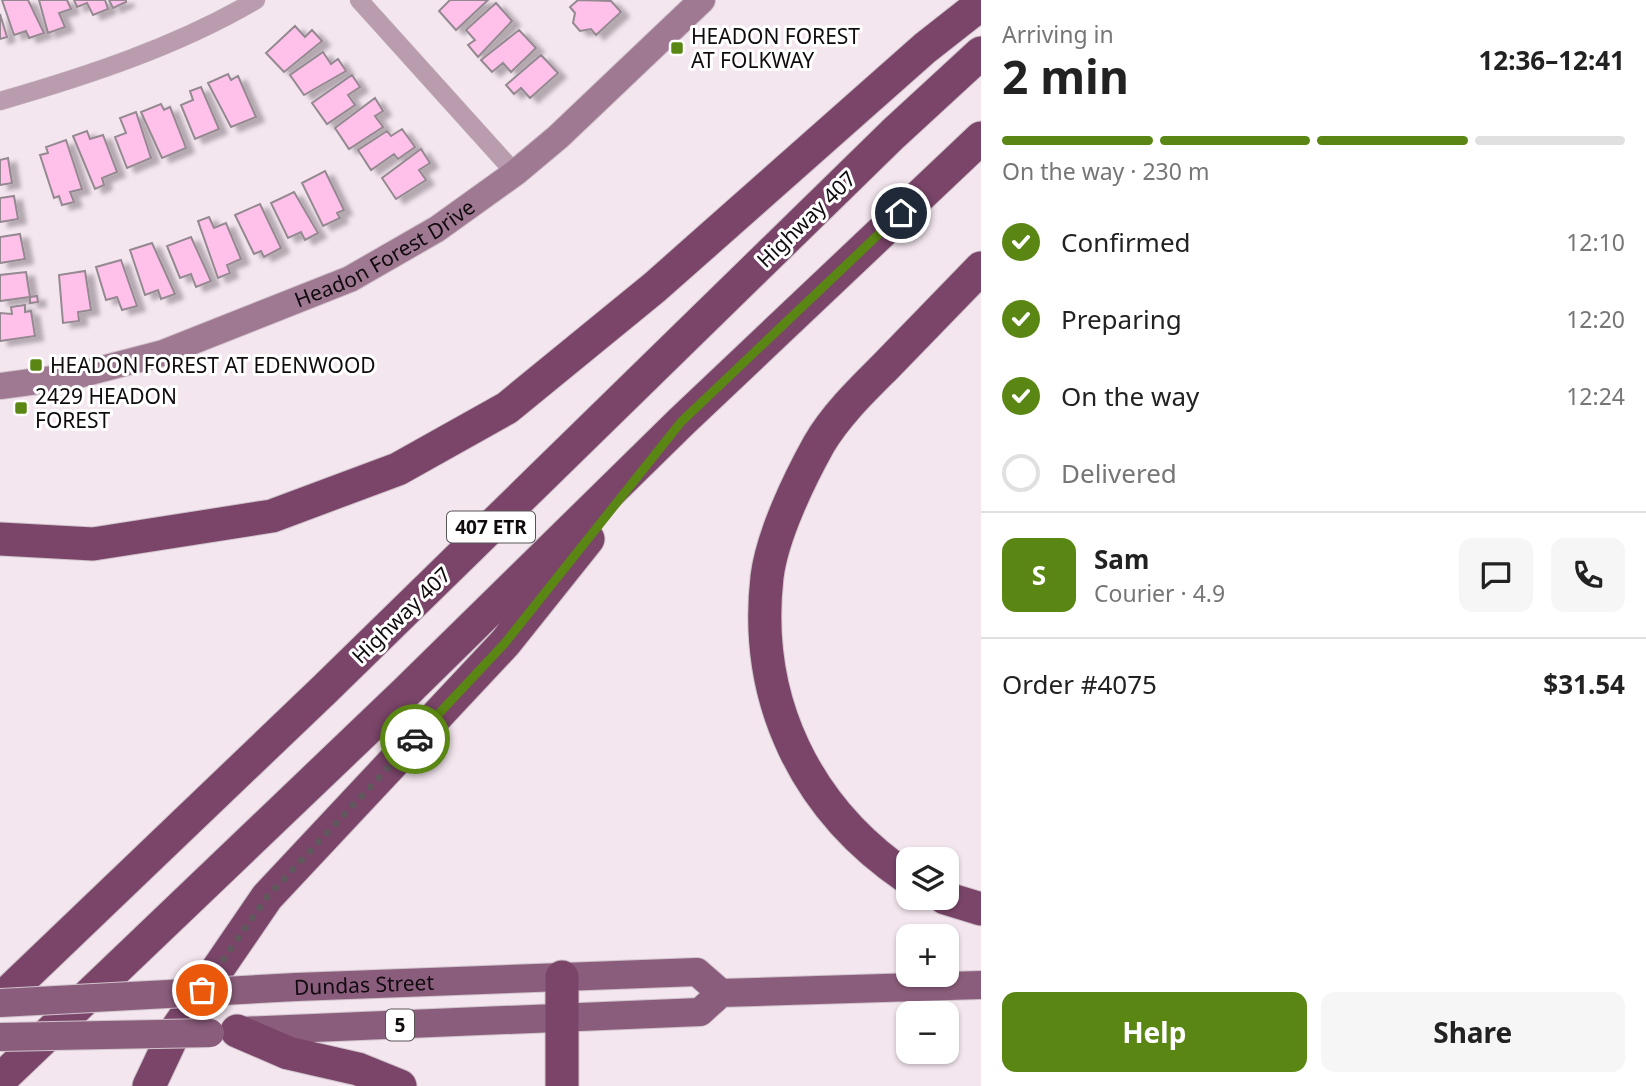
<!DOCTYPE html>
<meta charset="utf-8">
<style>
body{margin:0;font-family:"Noto Sans",sans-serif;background:#f6f6f6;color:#222;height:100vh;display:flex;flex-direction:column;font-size:26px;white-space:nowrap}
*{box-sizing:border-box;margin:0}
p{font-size:23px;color:#767676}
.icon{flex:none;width:38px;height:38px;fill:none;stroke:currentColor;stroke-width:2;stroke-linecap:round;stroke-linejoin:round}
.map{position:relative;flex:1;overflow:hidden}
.drawer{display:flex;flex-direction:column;background:#fff;width:665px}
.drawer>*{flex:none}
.controls{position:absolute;left:896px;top:847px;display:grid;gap:14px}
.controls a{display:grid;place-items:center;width:63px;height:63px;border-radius:14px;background:#fff;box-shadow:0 2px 5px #0004;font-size:35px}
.pin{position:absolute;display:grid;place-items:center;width:60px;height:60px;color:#fff;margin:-30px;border:4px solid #fff;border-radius:50%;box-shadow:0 2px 7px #0007}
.courier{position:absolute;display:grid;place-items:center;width:70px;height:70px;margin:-35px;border:5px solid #5a8614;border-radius:50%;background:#fff;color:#222;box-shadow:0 2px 9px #0007}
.head em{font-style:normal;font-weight:700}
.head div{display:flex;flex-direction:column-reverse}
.head{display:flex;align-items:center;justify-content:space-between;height:119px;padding:0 21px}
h1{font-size:46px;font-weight:700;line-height:52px}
.bar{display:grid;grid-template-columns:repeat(4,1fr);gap:10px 7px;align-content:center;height:84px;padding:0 21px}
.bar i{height:9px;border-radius:5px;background:#e0e0e0}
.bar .on{background:#5a8614}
.bar p{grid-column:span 4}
.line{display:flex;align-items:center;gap:18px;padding:0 21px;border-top:2px solid #e0e0e0}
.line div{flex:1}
.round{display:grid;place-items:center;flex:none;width:74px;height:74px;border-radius:14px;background:#f6f6f6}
ol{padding:0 21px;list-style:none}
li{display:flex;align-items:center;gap:21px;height:77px}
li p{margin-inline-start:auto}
li .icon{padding:7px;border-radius:50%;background:#5a8614;color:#fff;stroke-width:4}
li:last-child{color:#767676}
li i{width:38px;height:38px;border:4px solid #e0e0e0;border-radius:50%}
.action{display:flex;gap:14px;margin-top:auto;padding:14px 21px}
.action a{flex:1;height:80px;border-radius:14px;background:#5a8614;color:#fff;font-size:28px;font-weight:700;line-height:80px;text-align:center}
.action a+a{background:#f6f6f6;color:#222}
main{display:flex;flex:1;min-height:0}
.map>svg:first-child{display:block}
.building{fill:#ffc1e9;stroke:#958991;stroke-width:2;filter:url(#shadow)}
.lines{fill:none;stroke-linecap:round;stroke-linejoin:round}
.street-casing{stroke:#d0c3cb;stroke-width:19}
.secondary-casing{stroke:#d0c3cb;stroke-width:28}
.primary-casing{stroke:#d0c3cb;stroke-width:30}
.highway-casing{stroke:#d0c3cb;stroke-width:35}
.street{stroke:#b99daf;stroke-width:18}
.secondary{stroke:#9f7891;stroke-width:26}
.primary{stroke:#8b5d7c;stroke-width:28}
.highway{stroke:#7a4569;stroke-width:33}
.primary-bridge-casing{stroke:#d0c3cb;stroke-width:30;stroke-linecap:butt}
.primary-bridge{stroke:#8b5d7c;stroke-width:28}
.done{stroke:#60585d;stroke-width:7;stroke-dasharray:0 12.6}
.route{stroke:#5a8614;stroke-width:9}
.poi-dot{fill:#5a8614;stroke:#fff;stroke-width:2.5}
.labels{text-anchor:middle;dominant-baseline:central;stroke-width:6;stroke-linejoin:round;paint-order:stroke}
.shield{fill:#fff;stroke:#585456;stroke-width:2}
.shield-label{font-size:19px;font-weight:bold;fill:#100b0e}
.poi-label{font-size:21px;fill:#100b0e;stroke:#fff;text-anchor:start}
.street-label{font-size:21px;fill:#100b0e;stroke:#fff}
</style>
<main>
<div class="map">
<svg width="981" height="1086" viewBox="0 0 981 1086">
<defs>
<filter id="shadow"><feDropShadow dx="8" dy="4.5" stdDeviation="2" flood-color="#0004"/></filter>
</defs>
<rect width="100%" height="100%" fill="#f4e6ef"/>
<!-- building -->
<path class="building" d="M2,0h26l16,33 -15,5 -3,-7 -12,4z
M39,0h28l4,9 -12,4 6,14 -17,6z
M74,0h31l3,9 -15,6 -6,-12 -10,4z
M109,0h17v2l-13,6z
M450,0h38l-32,30 -17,-19z
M578,0l33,1 10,11 -25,23 -5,-6 -11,2 -7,-8 2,-10 -5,-6z
M496,3l16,18 -34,36 -10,-12 7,-5 -9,-10z
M0,14l7,23 -7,2z
M295,26l10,11 7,-7 10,11 -38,31 -18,-19z
M519,30l17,18 -25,24 -8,-9 -11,9 -11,-12z
M323,52l8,12 7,-5 8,12 -42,24 -14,-20z
M541,55l17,18 -28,25 -9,-10 -7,6 -8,-9z
M228,74l3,6 7,-4 18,41 -25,10 -23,-44z
M352,75l8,12 -12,8 7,10 -28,19 -15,-21z
M201,87l18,42 -24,10 -14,-34 12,-5 -3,-9z
M375,98l8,13 -8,5 8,11 -34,22 -14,-21z
M161,104l3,6 6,-3 16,41 -24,10 -21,-46z
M136,112l15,46 -24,10 -12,-31 11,-4 -6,-15z
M402,129l13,18 -17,12 -4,-5 -23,16 -13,-20 29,-19 4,5z
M87,131l3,8 13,-4 14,37 -15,6 2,7 -9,4 -22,-53z
M66,140l16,49 -12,3 4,10 -12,3 -3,-9 -5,2 -14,-43 8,-2 -2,-6z
M421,149l9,14 -11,7 7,10 -30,19 -14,-21z
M8,158l4,25 -12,2v-25z
M325,171l19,39 -7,3 3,5 -17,8 -21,-43z
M294,192l24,41 -13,7 -4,-8 -13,6 -17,-35z
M14,196l4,23 -18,3v-24z
M260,204l21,44 -17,9 -3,-6 -7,3 -19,-39z
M209,217l5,11 12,-5 15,36 -14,6 3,8 -12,5 -20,-57z
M20,234l5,25 -25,4v-26z
M191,237l20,44 -15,6 -5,-13 -11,4 -13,-32z
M152,243l23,51 -14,5 -3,-9 -13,5 -15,-45z
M121,260l16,46 -15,4 -5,-13 -11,3 -10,-33z
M85,271l6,39 -13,2 1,9 -16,2 -4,-48z
M26,272l4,25 7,-1 1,6 -8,1v-6l-30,4v-26z
M25,305v7l6,-1 4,25 -35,5v-28l12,1 -1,-7z"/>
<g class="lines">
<defs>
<path id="street" d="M359,0l156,173
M0,101c87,-25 178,-55 256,-101"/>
<g id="secondary">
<path id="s1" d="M0,386l75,-10 88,-23 187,-74 87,-50 78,-56 43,-36 144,-137"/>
</g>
<g id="primary">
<path id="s2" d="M296,987l401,-15 24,21"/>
<path d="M240,1031l460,-19 21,-19 260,-8"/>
</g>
<path id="highway" d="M0,539l93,5 179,-28 126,-47 109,-61 148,-121 270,-239 56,-44
M908,878c-102,-69 -155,-177 -141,-301 5,-41 32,-97 52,-133 17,-29 43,-54 66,-77 32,-33 64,-66 96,-99
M945,898l36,11
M562,977v109
M0,1000l325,-311 568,-555 88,-81
M237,1031l51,22 70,16 42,17
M0,1080l407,-389 274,-269 300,-284
M149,1086l25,-53 93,-136 238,-254 83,-104"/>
</defs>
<!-- street casing -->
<use href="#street" class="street-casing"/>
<!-- secondary casing -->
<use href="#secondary" class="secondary-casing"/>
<!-- primary casing -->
<use href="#primary" class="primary-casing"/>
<!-- highway casing -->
<use href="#highway" class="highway-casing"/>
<!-- street -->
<use href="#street" class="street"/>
<!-- secondary -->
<use href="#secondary" class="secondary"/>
<!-- primary -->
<use href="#primary" class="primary"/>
<!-- highway -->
<use href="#highway" class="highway"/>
<defs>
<path id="primary-bridge" d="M0,1003l296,-16
M0,1037l210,-4"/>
</defs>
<!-- primary-bridge casing -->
<use href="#primary-bridge" class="primary-bridge-casing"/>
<!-- primary-bridge -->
<use href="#primary-bridge" class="primary-bridge"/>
</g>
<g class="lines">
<!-- done -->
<path class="done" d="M202,990l65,-93 148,-158"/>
<!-- route -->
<path class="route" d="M415,739l90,-96 176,-221 220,-209"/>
</g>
<!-- markers -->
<g class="poi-dot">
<rect x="670" y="41" width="14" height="14" rx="3.5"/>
<rect x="29" y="358" width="14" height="14" rx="3.5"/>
<rect x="14" y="401" width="14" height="14" rx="3.5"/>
</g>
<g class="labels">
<!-- shield labels -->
<g class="shield">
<rect x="447" y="511.5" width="88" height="31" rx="5"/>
<rect x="386" y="1009.5" width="28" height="31" rx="5"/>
</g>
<g class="shield-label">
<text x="491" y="527">407 ETR</text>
<text x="400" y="1025">5</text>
</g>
<!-- poi labels -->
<g class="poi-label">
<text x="691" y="36">HEADON FOREST<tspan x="691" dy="24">AT FOLKWAY</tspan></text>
<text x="50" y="365">HEADON FOREST AT EDENWOOD</text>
<text x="35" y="396">2429 HEADON<tspan x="35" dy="24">FOREST</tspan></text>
</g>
<!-- street labels -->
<g class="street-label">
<text transform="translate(806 219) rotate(-44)">Highway 407</text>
<text stroke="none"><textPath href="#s1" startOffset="410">Headon Forest Drive</textPath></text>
<text transform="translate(401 615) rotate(-44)">Highway 407</text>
<text stroke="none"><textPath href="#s2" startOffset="68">Dundas Street</textPath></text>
</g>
</g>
</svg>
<div class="controls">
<a><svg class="icon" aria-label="layers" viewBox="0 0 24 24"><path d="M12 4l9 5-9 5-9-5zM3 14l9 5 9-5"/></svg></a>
<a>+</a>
<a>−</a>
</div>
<div class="pin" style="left:202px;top:990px;background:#ea580c"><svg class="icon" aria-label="bag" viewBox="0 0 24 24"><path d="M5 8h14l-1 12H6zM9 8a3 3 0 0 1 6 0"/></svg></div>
<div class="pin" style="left:901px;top:213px;background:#1f2937"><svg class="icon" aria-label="home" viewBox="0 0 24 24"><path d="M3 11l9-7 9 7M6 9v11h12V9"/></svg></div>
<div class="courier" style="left:415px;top:739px"><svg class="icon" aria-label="car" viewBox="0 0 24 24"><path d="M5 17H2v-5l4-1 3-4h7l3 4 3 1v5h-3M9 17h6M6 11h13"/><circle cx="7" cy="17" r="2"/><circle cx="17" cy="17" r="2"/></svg></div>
</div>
<section class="drawer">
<div class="head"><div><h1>2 min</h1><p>Arriving in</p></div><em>12:36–12:41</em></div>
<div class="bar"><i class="on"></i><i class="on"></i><i class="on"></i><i></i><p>On the way · 230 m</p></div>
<ol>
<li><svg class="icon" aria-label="check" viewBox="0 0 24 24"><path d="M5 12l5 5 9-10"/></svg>Confirmed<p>12:10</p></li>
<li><svg class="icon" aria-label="check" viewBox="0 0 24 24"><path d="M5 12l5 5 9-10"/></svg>Preparing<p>12:20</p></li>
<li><svg class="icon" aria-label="check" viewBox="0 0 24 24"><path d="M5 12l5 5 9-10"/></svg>On the way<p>12:24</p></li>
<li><i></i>Delivered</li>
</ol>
<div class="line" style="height:126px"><b class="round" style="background:#5a8614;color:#fff">S</b><div><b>Sam</b><p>Courier · 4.9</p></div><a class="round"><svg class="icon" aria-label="chat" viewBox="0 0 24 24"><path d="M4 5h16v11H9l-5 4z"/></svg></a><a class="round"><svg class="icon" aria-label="phone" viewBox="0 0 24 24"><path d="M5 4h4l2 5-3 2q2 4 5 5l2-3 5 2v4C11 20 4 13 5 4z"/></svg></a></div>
<div class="line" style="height:91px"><div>Order #4075</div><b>$31.54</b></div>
<div class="action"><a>Help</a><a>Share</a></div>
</section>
</main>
